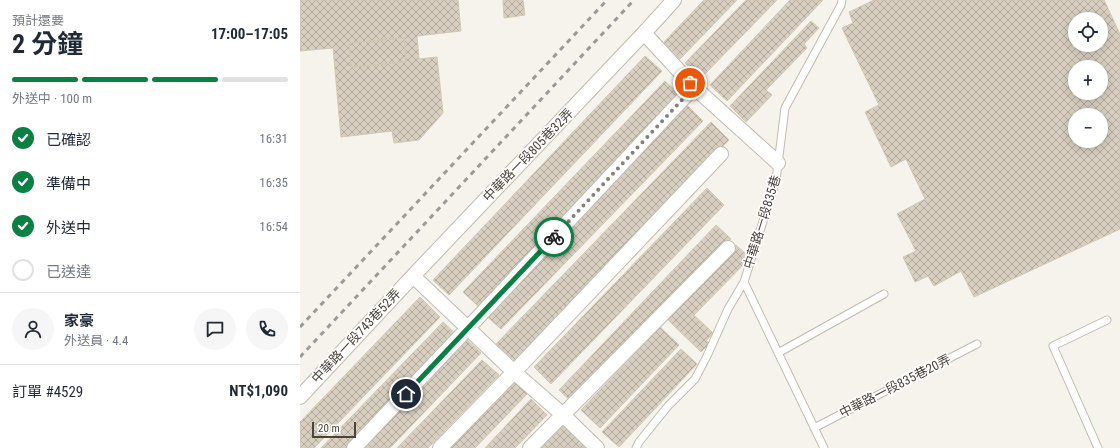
<!DOCTYPE html>
<html lang="zh-TW">
<meta charset="utf-8">
<style>
body{margin:0;font-family:"Roboto Condensed","Noto Sans TC",sans-serif;background:#f6f6f7;color:#1f2937;height:100vh;display:flex;flex-direction:column;font-size:15px;white-space:nowrap}
*{box-sizing:border-box;margin:0}
p{font-size:13px;color:#747a83}
.icon{flex:none;width:22px;height:22px;fill:none;stroke:currentColor;stroke-width:2;stroke-linecap:round;stroke-linejoin:round}
.map{position:relative;flex:1;overflow:hidden}
.drawer{display:flex;flex-direction:column;background:#fff;width:300px}
.drawer>*{flex:none}
.tools{position:absolute;left:768px;top:12px;display:grid;gap:8px}
.tools a{display:grid;place-items:center;width:40px;height:40px;border-radius:50%;background:#fff;box-shadow:0 2px 10px #0003;font-size:20px}
.scale{position:absolute;left:12px;bottom:10px;width:44px;box-sizing:border-box;padding-left:4px;border:2px solid #4b4439;border-top:0;font-size:11px;line-height:14px;white-space:nowrap;color:#4b4439;-webkit-text-stroke:3px #fff;paint-order:stroke}
.pin{position:absolute;display:grid;place-items:center;width:34px;height:34px;color:#fff;margin:-17px;border:2px solid #fff;border-radius:50%;box-shadow:0 1px 4px #0007}
.courier{position:absolute;display:grid;place-items:center;width:40px;height:40px;margin:-20px;border:3px solid #0b8043;border-radius:50%;background:#fff;color:#222;box-shadow:0 1px 5px #0007}
.overview em{font-style:normal;font-weight:700}
.overview div{display:flex;flex-direction:column-reverse}
.overview{display:flex;align-items:center;justify-content:space-between;height:68px;padding:0 12px}
h1{font-size:26px;font-weight:700;line-height:30px}
.bar{display:grid;grid-template-columns:repeat(4,1fr);gap:6px 4px;align-content:center;height:48px;padding:0 12px}
.bar i{height:5px;border-radius:3px;background:#e0e1e3}
.bar .current{background:#0b8043}
.bar p{grid-column:span 4}
.line{display:flex;align-items:center;gap:10px;padding:0 12px;border-top:1px solid #e0e1e3}
.line div{flex:1}
.round{display:grid;place-items:center;flex:none;width:42px;height:42px;border-radius:21px;background:#f6f6f7}
ol{padding:0 12px;list-style:none}
li{display:flex;align-items:center;gap:12px;height:44px}
li p{margin-inline-start:auto}
li .icon{padding:4px;border-radius:50%;background:#0b8043;color:#fff;stroke-width:4}
li:last-child{color:#747a83}
li i{width:22px;height:22px;border:2px solid #e0e1e3;border-radius:50%}
main{display:flex;flex:1;min-height:0}
.map>svg:first-child{display:block}
.building{fill:url(#building-cross-hatch);stroke:#d3c7b4;fill-rule:evenodd}
.lines{fill:none;stroke-linecap:round;stroke-linejoin:round}
.service-casing{stroke:#c2bbae;stroke-width:9}
.minor-casing{stroke:#c2bbae;stroke-width:16}
.service{stroke:#fff;stroke-width:7}
.minor{stroke:#fff;stroke-width:14}
.rail{stroke:#9a9a9a;stroke-width:3;stroke-dasharray:5 5;stroke-linecap:butt}
.done{stroke:#878178;stroke-width:4;stroke-dasharray:0 7.2}
.route{stroke:#0b8043;stroke-width:5}
.labels{text-anchor:middle;dominant-baseline:central;stroke-width:3.5;stroke-linejoin:round;paint-order:stroke}
.street-label{font-size:13px;fill:#4b4439;stroke:#fff}
</style>
<main>
<section class="drawer">
<div class="overview"><div><h1>2 分鐘</h1><p>預計還要</p></div><em>17:00–17:05</em></div>
<div class="bar"><i class="current"></i><i class="current"></i><i class="current"></i><i></i><p>外送中 · 100 m</p></div>
<ol>
<li><svg class="icon" aria-label="check" viewBox="0 0 24 24"><path d="M5 12l5 5 9-10"/></svg>已確認<p>16:31</p></li>
<li><svg class="icon" aria-label="check" viewBox="0 0 24 24"><path d="M5 12l5 5 9-10"/></svg>準備中<p>16:35</p></li>
<li><svg class="icon" aria-label="check" viewBox="0 0 24 24"><path d="M5 12l5 5 9-10"/></svg>外送中<p>16:54</p></li>
<li><i></i>已送達</li>
</ol>
<div class="line" style="height:72px"><a class="round"><svg class="icon" aria-label="person" viewBox="0 0 24 24"><circle cx="12" cy="8" r="4"/><path d="M4 21q1-7 8-7t8 7"/></svg></a><div><b>家豪</b><p>外送員 · 4.4</p></div><a class="round"><svg class="icon" aria-label="chat" viewBox="0 0 24 24"><path d="M4 5h16v11H9l-5 4z"/></svg></a><a class="round"><svg class="icon" aria-label="phone" viewBox="0 0 24 24"><path d="M5 4h4l2 5-3 2q2 4 5 5l2-3 5 2v4C11 20 4 13 5 4z"/></svg></a></div>
<div class="line" style="height:52px"><div>訂單 #4529</div><b>NT$1,090</b></div>
</section>
<div class="map">
<svg width="820" height="448" viewBox="0 0 820 448">
<defs>
<pattern id="building-cross-hatch" width="8" height="8" patternUnits="userSpaceOnUse"><rect width="8" height="8" fill="#d8cfc1"/><path d="M0 0l8 8M0 8l8-8" fill="none" stroke="#b1aa9e"/></pattern>
</defs>
<rect width="100%" height="100%" fill="#f6f3ec"/>
<!-- building -->
<path class="building" d="M0,0h158l3,31 -44,5 2,23 18,-2 6,56 -24,27 -25,3 -2,-12 -51,6 -8,-89 -33,3zM104,38l2,24 -55,5 -2,-24z
M203,0h20l2,15 -21,3z
M404,0h33l-57,59 -17,-16z
M446,0h31l-76,78 -16,-15z
M490,0h33l-96,101 -17,-16z
M574,0h230l16,34v195l-146,68 -13,-26 -27,15 -6,-10 -13,6 -12,-25 13,-6 -19,-37 28,-15 -19,-40 -15,8 -26,-55 14,-7 -37,-77 11,-5 -4,-11zM775,19h26v26h-26zM775,67h26v26h-26zM775,115h26v26h-26z
M511,21l8,7 -15,16 3,4 -41,42 6,5 -26,27 -16,-16z
M104,38l2,24 -55,5 -2,-24z
M345,56l17,15 -213,224 -16,-15z
M365,81l15,14 -202,211 -15,-14z
M386,104l17,17 -202,208 -18,-16z
M411,122l18,18 -214,221 -19,-17z
M407,188l17,17 -173,179 -17,-17z
M416,225l15,14 -158,164 -14,-13z
M436,245l14,13 -56,57 19,18 -7,8 4,2 -9,9 -35,-34z
M120,297l20,20 -126,131h-14v-26z
M143,322l16,15 -107,111h-31z
M360,327l19,18 -79,83 -19,-18z
M165,338l16,15 -91,95h-31z
M381,349l16,15 -78,83 -17,-15z
M182,360l17,15 -71,73h-31z
M211,378l17,15 -53,55h-31z
M231,399l16,16 -32,33h-30z
M263,416l33,32h-64z"/>
<g class="lines">
<defs>
<path id="service" d="M444,282l80,166
M478,353l106,-59
M514,428l163,-84
M336,448l3,-6 29,-36 27,-27 12,-23 21,-47 16,-27 32,-102 9,-72 56,-103 1,-5
M798,448l-45,-102 54,-26"/>
<path id="minor" d="M344,33l50,54 84,76
M113,276l101,96 48,42 35,34
M0,397l113,-121 231,-243 30,-33
M54,448l114,-120 226,-241
M140,448l74,-76 207,-218
M230,448l198,-200"/>
</defs>
<!-- service casing -->
<use href="#service" class="service-casing"/>
<!-- minor casing -->
<use href="#minor" class="minor-casing"/>
<!-- service -->
<use href="#service" class="service"/>
<!-- minor -->
<use href="#minor" class="minor"/>
<!-- rail -->
<path class="rail" d="M0,327l307,-327
M0,357l334,-357"/>
</g>
<g class="lines">
<!-- done -->
<path class="done" d="M254,237l140,-150 -4,-4"/>
<!-- route -->
<path class="route" d="M106,394l148,-157"/>
</g>
<g class="labels">
<!-- street labels -->
<g class="street-label">
<text transform="translate(228 155) rotate(-46)">中華路一段805巷32弄</text>
<text transform="translate(462 222) rotate(-73)">中華路一段835巷</text>
<text transform="translate(56 336) rotate(-47)">中華路一段743巷52弄</text>
<text transform="translate(595 386) rotate(-27)">中華路一段835巷20弄</text>
</g>
</g>
</svg>
<div class="tools">
<a><svg class="icon" aria-label="locate" viewBox="0 0 24 24"><circle cx="12" cy="12" r="6"/><path d="M12 2v4M12 18v4M2 12h4M18 12h4"/></svg></a>
<a>+</a>
<a>−</a>
</div>
<div class="scale">20 m</div>
<div class="pin" style="left:390px;top:83px;background:#ea580c"><svg class="icon" aria-label="bag" viewBox="0 0 24 24"><path d="M5 8h14l-1 12H6zM9 8a3 3 0 0 1 6 0"/></svg></div>
<div class="pin" style="left:106px;top:394px;background:#1f2937"><svg class="icon" aria-label="home" viewBox="0 0 24 24"><path d="M3 11l9-7 9 7M6 9v11h12V9"/></svg></div>
<div class="courier" style="left:254px;top:237px"><svg class="icon" aria-label="bike" viewBox="0 0 24 24"><circle cx="6" cy="16" r="4"/><circle cx="18" cy="16" r="4"/><path d="M6 16l4-8h5l3 8M10 8l3 8H6M13 5h3"/></svg></div>
</div>
</main>
